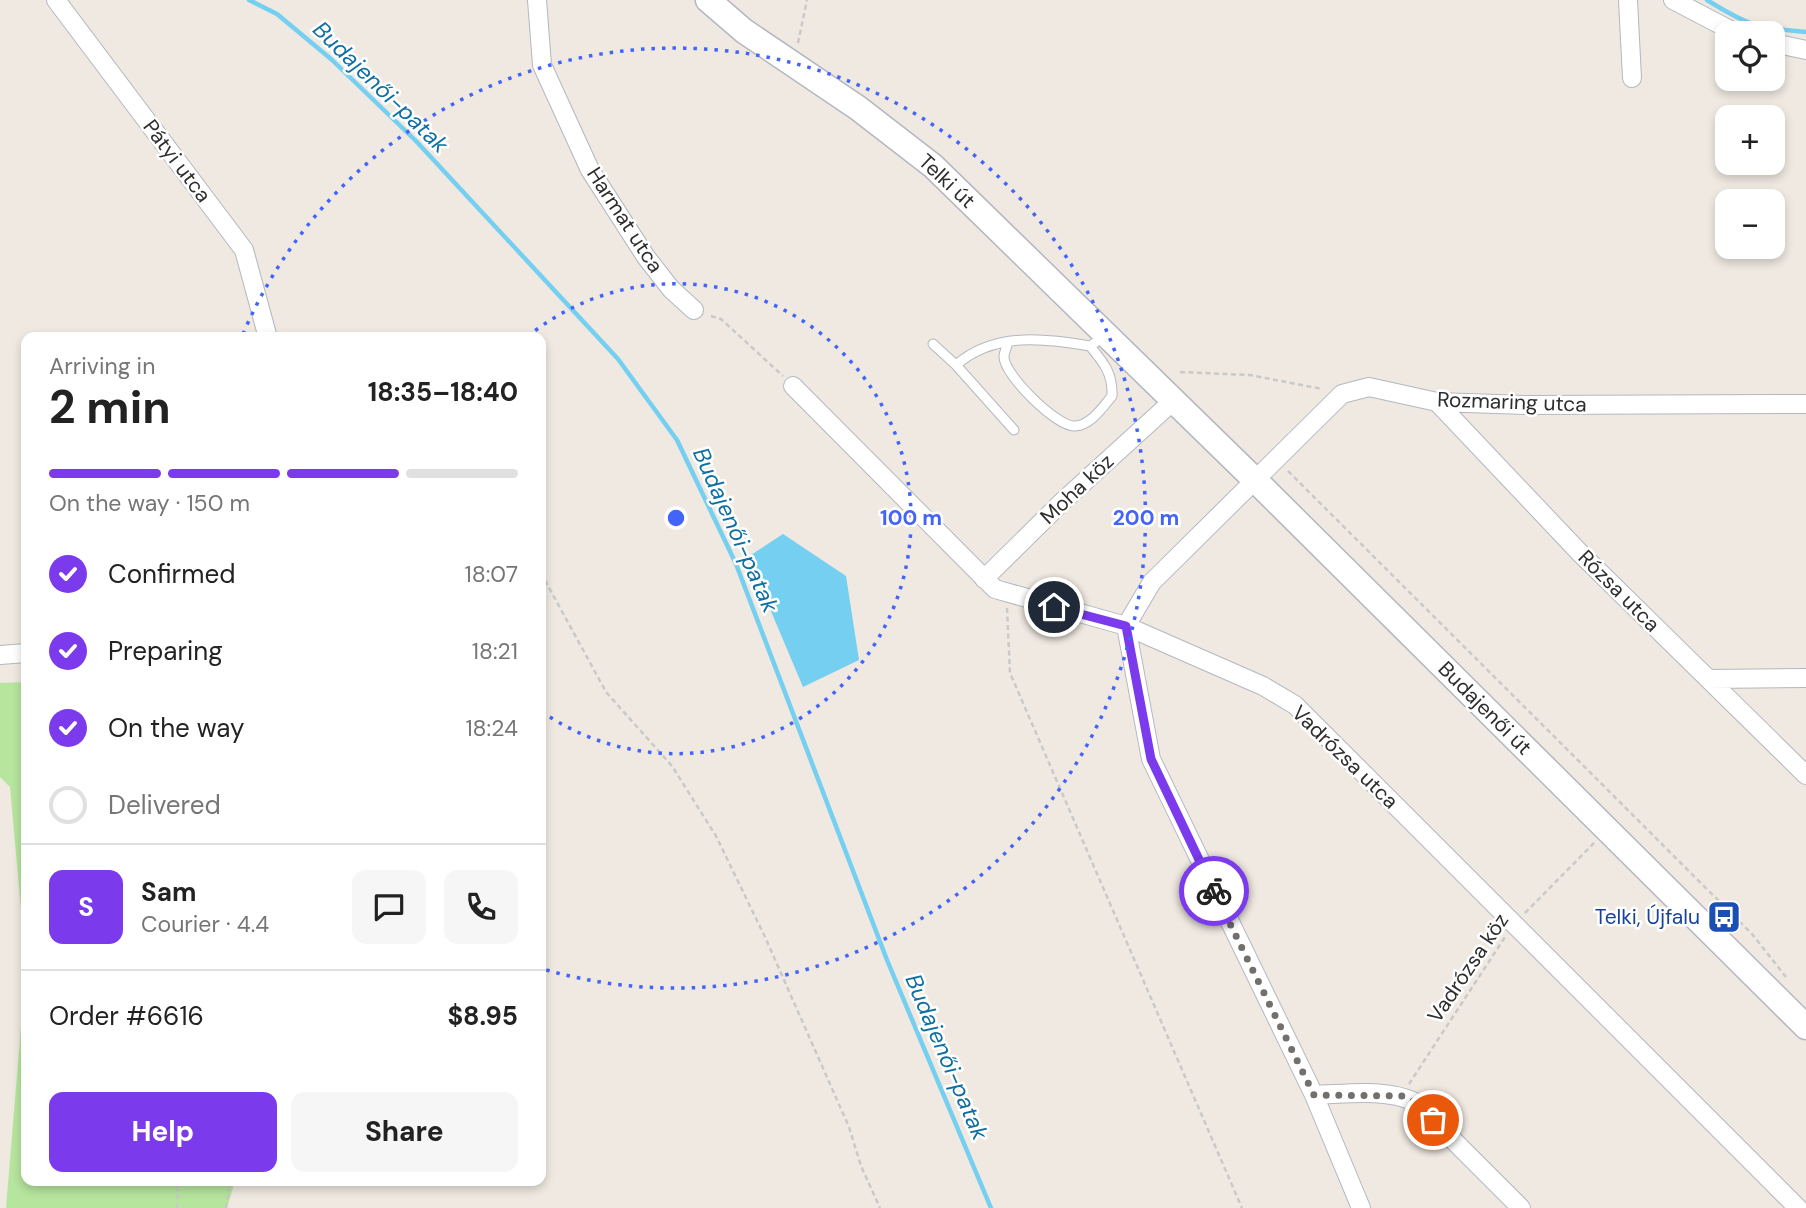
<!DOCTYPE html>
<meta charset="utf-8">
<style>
body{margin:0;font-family:"DM Sans",sans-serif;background:#f6f6f6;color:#222;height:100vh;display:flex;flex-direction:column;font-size:26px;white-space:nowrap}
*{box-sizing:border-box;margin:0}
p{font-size:23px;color:#767676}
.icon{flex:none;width:38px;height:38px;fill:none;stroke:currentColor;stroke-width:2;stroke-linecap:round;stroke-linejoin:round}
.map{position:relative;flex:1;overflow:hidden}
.details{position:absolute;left:21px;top:332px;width:525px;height:854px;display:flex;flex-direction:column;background:#fff;border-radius:14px;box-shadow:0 4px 10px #0003}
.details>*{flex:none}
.fabs{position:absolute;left:1715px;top:21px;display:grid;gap:14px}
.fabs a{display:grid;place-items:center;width:70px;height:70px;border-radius:14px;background:#fff;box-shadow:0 4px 10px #0003;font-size:35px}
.pin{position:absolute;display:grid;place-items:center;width:60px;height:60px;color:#fff;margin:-30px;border:4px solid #fff;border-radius:50%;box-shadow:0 2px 7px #0007}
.courier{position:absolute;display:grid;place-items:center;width:70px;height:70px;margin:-35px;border:5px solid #7c3aed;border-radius:50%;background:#fff;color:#222;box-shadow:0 2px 9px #0007}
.summary em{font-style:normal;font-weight:700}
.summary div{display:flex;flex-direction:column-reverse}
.summary{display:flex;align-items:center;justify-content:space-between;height:119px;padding:0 28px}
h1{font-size:46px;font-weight:700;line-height:52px}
.bar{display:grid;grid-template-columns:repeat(4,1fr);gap:10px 7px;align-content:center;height:84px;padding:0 28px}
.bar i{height:9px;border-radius:5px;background:#e0e0e0}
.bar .selected{background:#7c3aed}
.bar p{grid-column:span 4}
.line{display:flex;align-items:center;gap:18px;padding:0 28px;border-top:2px solid #e0e0e0}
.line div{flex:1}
.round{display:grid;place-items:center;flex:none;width:74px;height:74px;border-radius:14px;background:#f6f6f6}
ol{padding:0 28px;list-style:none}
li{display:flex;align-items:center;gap:21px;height:77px}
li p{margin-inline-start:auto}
li .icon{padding:7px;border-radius:50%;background:#7c3aed;color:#fff;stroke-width:4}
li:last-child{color:#767676}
li i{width:38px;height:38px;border:4px solid #e0e0e0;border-radius:50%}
.action{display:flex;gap:14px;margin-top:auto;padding:14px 28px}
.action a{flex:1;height:80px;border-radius:14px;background:#7c3aed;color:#fff;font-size:28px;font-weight:700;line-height:80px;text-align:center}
.action a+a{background:#f6f6f6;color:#222}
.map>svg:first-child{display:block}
.green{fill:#b6e59e}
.water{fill:#75cff0}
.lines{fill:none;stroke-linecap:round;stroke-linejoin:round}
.stream{stroke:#75cff0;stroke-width:4.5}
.service-casing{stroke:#b4b7c1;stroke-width:11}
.minor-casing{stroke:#b4b7c1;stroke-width:20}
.secondary-casing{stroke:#b4b7c1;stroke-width:27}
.path{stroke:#c9c9c9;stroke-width:2.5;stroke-dasharray:5 3.5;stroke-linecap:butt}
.service{stroke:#fff;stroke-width:9}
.minor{stroke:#fff;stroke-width:18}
.secondary{stroke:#fff;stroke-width:24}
.done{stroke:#726f6d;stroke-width:7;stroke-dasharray:0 12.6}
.route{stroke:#7c3aed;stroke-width:9}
.ring{fill:none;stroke:#4264fb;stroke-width:3.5;stroke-dasharray:3.5 7}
.labels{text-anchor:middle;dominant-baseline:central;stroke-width:5;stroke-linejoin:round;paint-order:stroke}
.street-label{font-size:21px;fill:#2e2e2e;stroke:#fff}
.transit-label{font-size:21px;fill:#164399;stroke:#fff;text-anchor:end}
.water-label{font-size:23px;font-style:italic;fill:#0d6fa3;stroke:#fff}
.centre{fill:#4264fb;stroke:#fff;stroke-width:3.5}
.ring-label{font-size:21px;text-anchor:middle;font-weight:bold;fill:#4264fb;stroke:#fff;stroke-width:5;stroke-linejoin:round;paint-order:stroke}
</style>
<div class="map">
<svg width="1806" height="1208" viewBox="0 0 1806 1208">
<rect width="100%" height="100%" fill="#efe9e1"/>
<!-- green -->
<path class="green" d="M26,682v499h209l-8,27h-221l20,-242 -16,-179 -10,-10v-94z"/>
<!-- water -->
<path class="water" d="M783,534l63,42 13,84 -56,27 -55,-130z"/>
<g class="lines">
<!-- stream -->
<path class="stream" d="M249,0l28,14 54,45 85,82 202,218 59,81 59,124 151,396 104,248
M1707,0c42,26 50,28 99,32"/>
<defs>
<path id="service" d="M1008,342c-1,4 -4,11 -4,15 0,18 54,71 71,69 16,-1 27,-18 37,-30 1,-22 -8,-33 -22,-50
M933,344l23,21
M1014,430l-58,-65c38,-33 88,-27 134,-19l15,-10"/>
<path id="minor" d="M56,0l188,250 24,88
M537,0l5,65 48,105 56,87 25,32 23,21
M1628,0l4,78
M1673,0l63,33
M1773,43l33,7
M793,386l202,203 131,37 137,60 32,19 503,503
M1437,402l143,151 226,222
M984,579l77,-76 112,-102
M0,655l26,-2
M1708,679l98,-1
M1314,1095c33,-1 71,-7 101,7l106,106
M1361,1208l-47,-113 -163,-336 -25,-133 26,-44 190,-188 27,-7 68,15 89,3 280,-1"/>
<path id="secondary" d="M708,0l36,31 114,77 75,58 322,314 551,547"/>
</defs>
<!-- service casing -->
<use href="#service" class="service-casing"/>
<!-- minor casing -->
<use href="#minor" class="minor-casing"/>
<!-- secondary casing -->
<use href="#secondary" class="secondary-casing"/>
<!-- path -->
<path class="path" d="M798,43l9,-43
M711,316l10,3 62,57
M1180,372l70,3 72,14
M1288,471l464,463 34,43
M541,573l65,119 66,74 44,70 49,101 84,190 12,39 19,42
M1007,608l3,65 232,535
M1525,913l69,-70
M1409,1084l96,-147
M177,1208l1,-27
M226,1208l4,-27"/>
<!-- service -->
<use href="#service" class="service"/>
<!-- minor -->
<use href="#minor" class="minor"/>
<!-- secondary -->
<use href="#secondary" class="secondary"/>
</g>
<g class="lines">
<!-- done -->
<path class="done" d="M1214,891l100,204 88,1 13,6 18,18"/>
<!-- route -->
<path class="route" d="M1054,607l72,19 25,133 63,132"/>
</g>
<!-- distance rings -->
<g class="ring">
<path d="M527 337A235 235 0 1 1 541 711"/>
<path d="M243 334A470 470 0 1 1 543 969"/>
</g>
<!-- icons -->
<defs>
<symbol id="bus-square" viewBox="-11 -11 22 22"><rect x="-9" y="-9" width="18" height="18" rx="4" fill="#1a4fb4" stroke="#fff"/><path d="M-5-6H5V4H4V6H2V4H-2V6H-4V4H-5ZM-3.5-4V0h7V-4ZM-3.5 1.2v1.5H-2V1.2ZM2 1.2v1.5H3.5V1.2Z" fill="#fff"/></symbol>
</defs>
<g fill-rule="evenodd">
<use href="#bus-square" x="1705" y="898" width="38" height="38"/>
</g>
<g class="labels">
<!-- street labels -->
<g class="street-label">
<text transform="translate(177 161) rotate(53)">Pátyi utca</text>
<text transform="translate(947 181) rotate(43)">Telki út</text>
<text transform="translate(625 220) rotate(57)">Harmat utca</text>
<text transform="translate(1512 402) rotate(2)">Rozmaring utca</text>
<text transform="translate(1077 489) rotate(-43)">Moha köz</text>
<text transform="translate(1619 591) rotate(45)">Rózsa utca</text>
<text transform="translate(1485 708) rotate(45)">Budajenői út</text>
<text transform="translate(1345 757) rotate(44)">Vadrózsa utca</text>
<text transform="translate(1468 968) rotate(-56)">Vadrózsa köz</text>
</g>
<!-- transit labels -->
<g class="transit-label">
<text x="1700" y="917">Telki, Újfalu</text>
</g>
<!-- water labels -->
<g class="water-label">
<text transform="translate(381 87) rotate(44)">Budajenői-patak</text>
<text transform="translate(736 530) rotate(66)">Budajenői-patak</text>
<text transform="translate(947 1057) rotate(67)">Budajenői-patak</text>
</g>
</g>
<circle cx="676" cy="518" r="10" class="centre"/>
<g class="ring-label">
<text x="911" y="525">100 m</text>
<text x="1146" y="525">200 m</text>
</g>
</svg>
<div class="fabs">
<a><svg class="icon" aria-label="locate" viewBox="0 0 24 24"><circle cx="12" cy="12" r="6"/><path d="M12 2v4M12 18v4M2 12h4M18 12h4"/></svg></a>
<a>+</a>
<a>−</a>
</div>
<div class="pin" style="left:1433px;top:1120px;background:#ea580c"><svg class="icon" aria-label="bag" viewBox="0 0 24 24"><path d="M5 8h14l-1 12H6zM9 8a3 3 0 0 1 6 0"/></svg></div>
<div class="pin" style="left:1054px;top:607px;background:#1f2937"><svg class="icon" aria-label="home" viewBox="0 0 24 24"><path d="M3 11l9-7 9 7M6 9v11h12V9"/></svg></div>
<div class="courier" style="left:1214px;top:891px"><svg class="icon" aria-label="bike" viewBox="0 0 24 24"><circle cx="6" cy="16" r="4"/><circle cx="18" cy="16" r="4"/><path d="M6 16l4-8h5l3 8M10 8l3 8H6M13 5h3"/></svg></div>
<section class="details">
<div class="summary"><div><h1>2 min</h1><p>Arriving in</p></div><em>18:35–18:40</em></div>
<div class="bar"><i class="selected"></i><i class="selected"></i><i class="selected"></i><i></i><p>On the way · 150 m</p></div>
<ol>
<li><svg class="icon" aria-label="check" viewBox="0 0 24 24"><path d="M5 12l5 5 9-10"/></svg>Confirmed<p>18:07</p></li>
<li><svg class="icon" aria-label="check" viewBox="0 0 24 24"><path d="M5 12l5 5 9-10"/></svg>Preparing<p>18:21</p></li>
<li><svg class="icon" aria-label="check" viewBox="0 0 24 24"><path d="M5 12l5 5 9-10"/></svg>On the way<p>18:24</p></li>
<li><i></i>Delivered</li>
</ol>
<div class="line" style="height:126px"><b class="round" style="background:#7c3aed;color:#fff">S</b><div><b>Sam</b><p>Courier · 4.4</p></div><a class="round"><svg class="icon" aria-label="chat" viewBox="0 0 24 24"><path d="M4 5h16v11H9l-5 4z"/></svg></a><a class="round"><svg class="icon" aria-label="phone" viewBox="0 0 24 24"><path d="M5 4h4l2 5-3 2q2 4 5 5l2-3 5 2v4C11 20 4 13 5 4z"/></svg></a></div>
<div class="line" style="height:91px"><div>Order #6616</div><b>$8.95</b></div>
<div class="action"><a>Help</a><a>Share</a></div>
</section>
</div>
